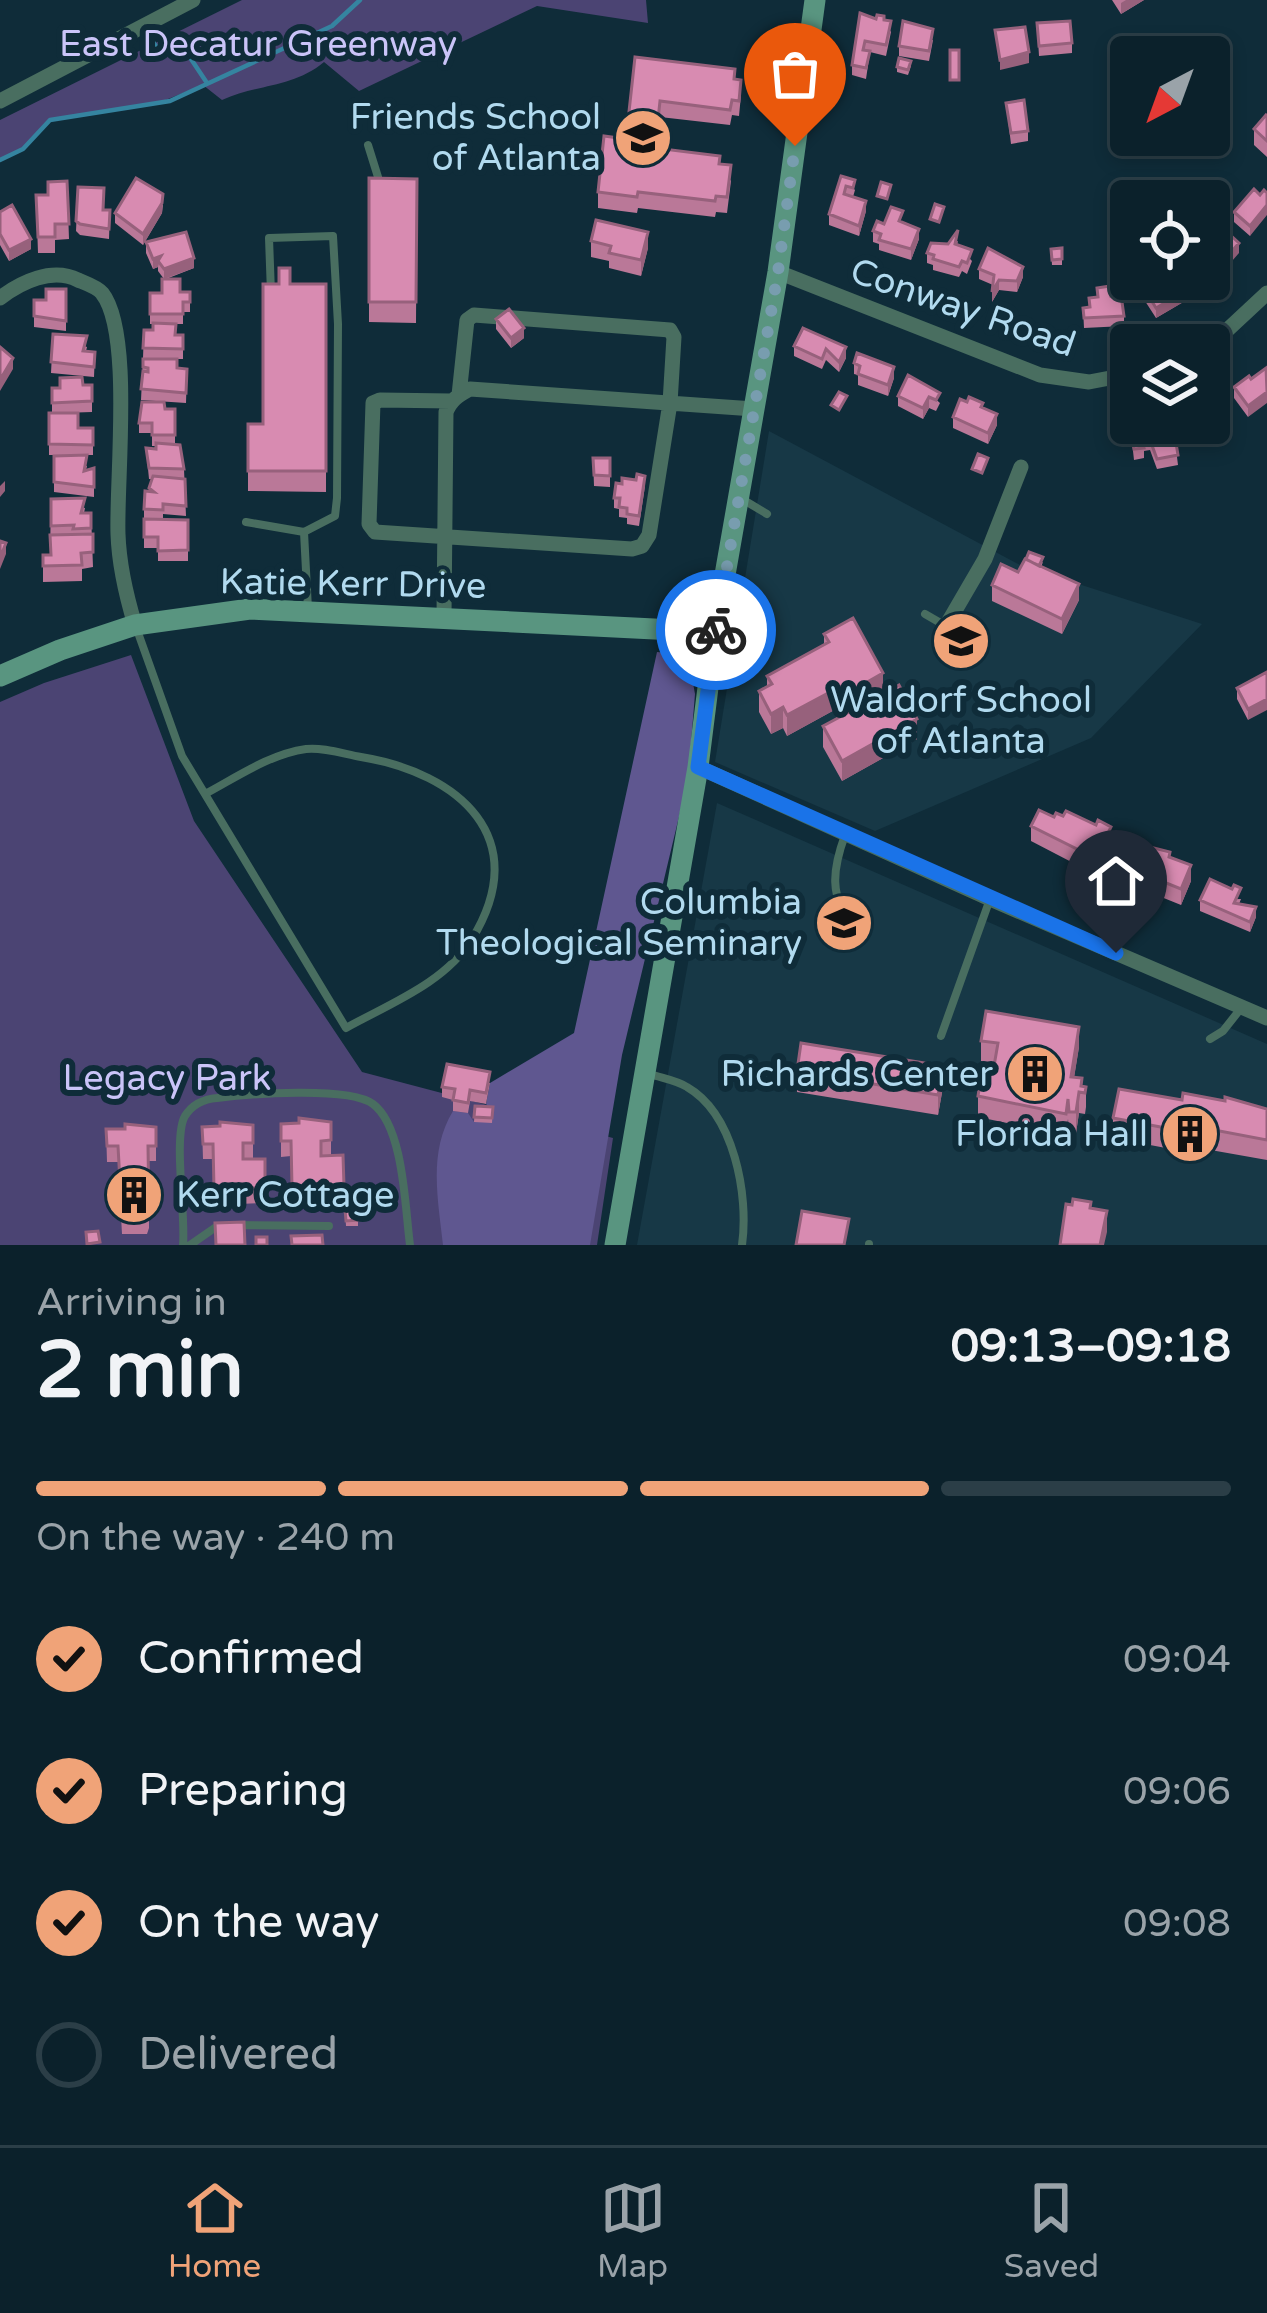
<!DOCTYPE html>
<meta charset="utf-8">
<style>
body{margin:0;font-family:"Varela Round",sans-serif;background:#142933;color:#f1f3f6;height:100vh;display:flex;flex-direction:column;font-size:45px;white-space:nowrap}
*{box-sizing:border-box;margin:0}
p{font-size:39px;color:#9aa3a9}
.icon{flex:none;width:66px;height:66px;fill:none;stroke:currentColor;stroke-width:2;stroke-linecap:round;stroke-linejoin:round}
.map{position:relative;height:1245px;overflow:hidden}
.panel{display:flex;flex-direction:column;background:#0b212b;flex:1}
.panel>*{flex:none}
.needle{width:78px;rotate:221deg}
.controls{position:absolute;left:1110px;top:36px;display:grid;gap:24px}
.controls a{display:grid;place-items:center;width:120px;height:120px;border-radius:12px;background:#0b212b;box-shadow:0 6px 18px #0003,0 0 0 3px #2b3e47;font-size:60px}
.pin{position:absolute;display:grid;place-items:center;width:102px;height:102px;color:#fff;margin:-123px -51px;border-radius:50% 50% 50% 0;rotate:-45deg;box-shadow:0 0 12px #0007}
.pin .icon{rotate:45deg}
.courier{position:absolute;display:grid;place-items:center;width:120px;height:120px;margin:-60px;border:9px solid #1a73e8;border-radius:50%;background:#fff;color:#222;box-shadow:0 3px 15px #0007}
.summary em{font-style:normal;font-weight:700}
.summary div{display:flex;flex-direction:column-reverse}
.summary{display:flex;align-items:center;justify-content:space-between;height:204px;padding:0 36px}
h1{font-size:78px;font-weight:700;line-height:90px}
.bar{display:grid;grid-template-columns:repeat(4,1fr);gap:18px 12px;align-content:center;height:144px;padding:0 36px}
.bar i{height:15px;border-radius:9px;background:#2b3e47}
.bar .active{background:#f0a378}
.bar p{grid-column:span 4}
ol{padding:0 36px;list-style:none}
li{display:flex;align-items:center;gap:36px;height:132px}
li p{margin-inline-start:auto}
li .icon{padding:12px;border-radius:50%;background:#f0a378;color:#111;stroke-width:4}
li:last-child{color:#9aa3a9}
li i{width:66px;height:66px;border:6px solid #2b3e47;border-radius:50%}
.tab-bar{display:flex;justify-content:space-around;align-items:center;height:168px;border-top:3px solid #2b3e47;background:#0b212b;font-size:33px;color:#9aa3a9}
.tab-bar a{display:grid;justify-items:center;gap:6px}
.tab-bar .active{color:#f0a378}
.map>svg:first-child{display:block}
.built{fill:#173846}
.green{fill:#4b4473}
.forest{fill:#5f5790}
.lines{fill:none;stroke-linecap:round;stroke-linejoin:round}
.stream{stroke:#3584a0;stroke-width:4.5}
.lane{stroke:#496e60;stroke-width:8}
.street{stroke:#496e60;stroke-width:15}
.secondary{stroke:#599580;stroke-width:21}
.wall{fill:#ba7898}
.shaded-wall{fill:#97617c}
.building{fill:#d88bb1;stroke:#97617c;stroke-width:3}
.done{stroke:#789daf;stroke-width:12;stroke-dasharray:0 21.6}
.route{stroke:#1a73e8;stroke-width:15}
.labels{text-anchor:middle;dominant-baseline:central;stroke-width:12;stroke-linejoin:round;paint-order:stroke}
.park-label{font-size:36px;fill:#cac4f8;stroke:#0f2c39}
.poi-label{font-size:36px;fill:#b1daef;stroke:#0f2c39;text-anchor:end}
.street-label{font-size:36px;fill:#b1daef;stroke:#0f2c39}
</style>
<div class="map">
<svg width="1267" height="1245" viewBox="0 0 1267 1245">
<rect width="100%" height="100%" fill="#0f2c39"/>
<!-- built -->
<path class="built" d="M769,431l251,134 182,59 -111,114 -216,93 -160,-69z
M717,803l550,241v201h-630z"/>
<!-- green -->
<path class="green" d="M242,0h404l2,23 -111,-17 -178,85 -35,-29c-31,26 -67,22 -102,38l-19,-15 -50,20 -103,15 -27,29 -23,11v-40z
M131,655l63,166 168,251 251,66 -16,107h-597v-543l44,-19z"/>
<!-- forest -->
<path class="forest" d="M657,652l31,3 7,39 -7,85 -66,276 -32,190h-147c-5,-46 -15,-93 10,-134l15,2 6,9 19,-10 -7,-8 4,-21 84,-50z"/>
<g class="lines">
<!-- stream -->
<path class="stream" d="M147,34l12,16
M191,59l16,24
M0,160l23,-11 27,-29 120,-19 162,-75 28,-26"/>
<!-- lane -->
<path class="lane" d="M368,145l10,32
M271,293l-2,-55 64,-2 5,88 -1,174 -2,18 -31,16 4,77
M742,499l25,15
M246,522l58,10
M925,614l19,11
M136,627l46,129 164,272c43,-24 99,-45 126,-89 62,-101 -13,-166 -111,-182 -17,-3 -38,-10 -55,-8 -36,5 -69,28 -101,45
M845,835c-12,33 -17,63 9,89
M941,1036l49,-137
M1210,1039l13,-8 19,-24
M650,1074c11,4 26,6 37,13 47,27 62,108 55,158
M183,1245c3,-29 -10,-109 2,-129 7,-11 19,-17 32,-18 31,-4 132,-12 156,6 31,23 32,105 37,141
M190,1245l26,-18 14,-2 99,1
M869,1245v-1"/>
<!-- street -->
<path class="street" d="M0,101l193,-101
M778,272l262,103 49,7 42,-8
M0,298c21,-16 52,-31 78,-18 7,3 19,7 24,13 31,39 14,188 16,241 1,31 8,61 17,91
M1209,347l58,-54
M451,401l-71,-1 -7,3 -4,121 6,8 257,17 10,-3 7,-11 21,-132 4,-66 -4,-7 -196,-15 -7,5 -8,75
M444,616l2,-204c5,-12 11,-16 24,-23l284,20
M946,626l39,-67 36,-92
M698,767l292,132 277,119"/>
<!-- secondary -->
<path class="secondary" d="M0,676l60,-26 75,-25 115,-16 465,23
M615,1245l83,-478 17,-135 63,-360 37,-272"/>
</g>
<!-- wall -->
<path class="wall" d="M1112,0h32l-23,14z
M876,19l8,1 7,12 -5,24 -16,-4 -4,27 -14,-4v-10z
M1037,23l35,20v10l-33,3z
M933,40l-4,21 -30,-5v-10z
M635,57l100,22 6,16 -2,21 -7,-1 -2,10 -70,-8 -3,32 63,15 11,17 -4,32 -11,-1 -1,5 -77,-9 -1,5 -39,-5v-16l28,-53z
M911,66l-3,9 -11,-3v-5z
M1006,103l22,28v10l-17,3z
M1267,116v41l-13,-12v-16z
M841,176l14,14 -2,7 13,14 -7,25 -30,-11v-11z
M369,178l48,1 -1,144 -47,-1z
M67,181l2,58 -14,1v13h-17l-2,-58h12z
M78,187l25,23h7l-1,29 -29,-4 -4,-4z
M1260,195l-10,41 -16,-14v-10z
M163,205l-1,8 -19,32 -28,-22v-10z
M0,212l31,37 -22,12 -9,-16z
M884,224l35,15 -8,21 -32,-10v-6l-6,-2v-11z
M591,241l57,7 -7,28 -32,-8v-7l-18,-4z
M958,241l-1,4 15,16 -5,13 -5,-3 -3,6 -26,-7v-5l-6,-2v-10z
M146,242l48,26 -28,11 14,13h10v20h-7v12h-8v11h8v24h-6v9l10,1 -1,34 -45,-3 2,-41h26l-26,-1 1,-28h9v-6h-3v-31h12l2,-14 -6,-8v-4l-5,2 -7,-16z
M1062,248v17h-10l-1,-16z
M979,269l44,8 -6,15 -18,-2 -7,12 1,-17 -14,-6z
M1151,279h22l24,15 -41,24 -11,-17v-11l7,-4z
M290,284h36v208l-78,-1v-67h15z
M1097,288l14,8 13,20v10l-40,2 -1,-20 6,-1v-9l8,-1z
M66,289v42l-32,-4v-27h12z
M496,319l28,19 -13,10 -15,-19z
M803,328l43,30 -7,14 -13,-12 -4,9 -28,-13v-10z
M53,334l34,13 -1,4 9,1 -1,25 -43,-4z
M854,363l40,15 -6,18 -30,-11v-10l-4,-1z
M908,375l32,28 -4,8 -7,-3 -6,11 -25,-13v-10z
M1249,376l-1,41 -14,-19v-11z
M92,385v27l-30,1 16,15h15v27h-44v-42h3v-25z
M983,408l14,17 -9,19 -35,-16v-11z
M165,409h10v35l9,25 2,47 -23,-2v6h25v41h-30v-13h-14v-39l8,-30h-3l-3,-31 10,1v-3h-4v-13h-13v-10z
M1173,425l5,40 -21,4 -7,-19 -6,1v7l-10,2 -3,-27z
M54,456l33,10 -1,4 8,-2v29l-40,-5z
M593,458h17v29l-16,-1z
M645,486l-6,40 -12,-2v-6l-8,-1v-8l-5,-1v-10z
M51,499l34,9 -1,5h7l2,54 -11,2v12l-39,1v-27h7z
M1043,562l-2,5 38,33 -17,34 -70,-33v-16z
M824,634l59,60 34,45 -75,42 -19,-34v-21l31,-17 -5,-7 -62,34 -4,-8 -12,6 -12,-22v-21l8,-4v-11l57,-31z
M1267,672l-19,48 -11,-21v-11z
M1031,826l80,16 -13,28 -12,-6 -5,3 -50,-26z
M1170,857l21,24 -10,24 -52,-21v-16z
M1241,899l-2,5 17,13 -6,15 -50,-21v-11z
M981,1041l98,6 -5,30 8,9 4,1v20l-1,7 -6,-1 -3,20 -7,-1 -1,-13 -2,16 -88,-18v-21l16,-33 -13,-2z
M797,1071l146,16 -5,28 -141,-23z
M490,1083l-4,21 -16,-3 -2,12 -15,-2v-11l-11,-3v-10z
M1182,1100l85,9v51l-79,-14 -1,6 -74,-14v-20z
M475,1106l18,1 -1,16 -18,-1z
M331,1122v34l12,-1 1,46 -40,6v-5h-12l-1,-46 -10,1v-33z
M253,1125v33l12,1v44l-26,1v4l-25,-3 -1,-46h-10l-1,-32z
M156,1127v34h-7v67l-2,6h-25l-4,-72h-11l-1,-33z
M358,1208v18h-12l-1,-17z"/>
<!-- shaded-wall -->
<path class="shaded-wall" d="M1126,0h18l-23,14v-11z
M1029,52v11l-29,7v-10z
M163,194l-1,19 -19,32v-11z
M866,201v10l-7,25v-10z
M1267,205v10l-17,21v-10z
M919,229v10l-8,21v-11z
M648,232v16l-7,28v-16z
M31,239v10l-22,12v-11z
M1239,243v10l-27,31v-10z
M161,256l-3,11 -5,2v-10z
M194,258v10l-30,11v-10z
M1023,267v10l-6,15v-11z
M999,280v10l-7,12v-10z
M1197,284v10l-41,24v-10z
M524,328v10l-13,10v-10z
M846,347v11l-7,14v-10z
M13,358v11l-13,22v-11z
M894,367v11l-6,18v-11z
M1267,392v11l-19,14v-11z
M929,397v11l-6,11v-11z
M997,414v11l-9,19v-11z
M1225,419v11l-31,17v-11z
M5,481v10l-5,6v-11z
M6,543v11l-6,15v-11z
M1079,584v16l-17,34v-15z
M883,673v21l-19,11 -2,-20z
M849,682v20l-62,34v-21z
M1267,699v11l-19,10v-11z
M783,707v21l-12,6v-20z
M917,719v20l-75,42v-20z
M1111,827v15l-13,28v-16z
M1086,848v16l-5,3v-16z
M1191,865v16l-10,24v-16z
M1256,907v10l-6,15v-10z
M1079,1027v20l-8,50v-20z
M943,1066v21l-5,28v-20z
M1079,1092v21l-3,20v-21z
M1107,1211v21l-3,13h-4z"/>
<!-- building -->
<path class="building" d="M860,13l16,6 1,-4 7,1v4l7,1 -5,24 -21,-4 -2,9 7,1 -4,17 -14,-3z
M903,21l30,8 -4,22 -30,-5z
M1070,21l2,22 -33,3 -2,-23z
M1025,27l4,25 -29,8 -5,-30z
M950,50h9v30h-9z
M635,57l100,12 -1,10 7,1 -2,21 -7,-1 -2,10 -70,-9 -5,47 65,8 -1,8 12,1 -4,32 -11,-1 -1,5 -77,-9 -1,5 -39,-5 6,-56 22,3z
M899,58l12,3 -3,9 -11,-3z
M1024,100l4,31 -17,2 -5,-30z
M1266,115l1,1v25l-13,-12z
M841,176l14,4 -2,8 -7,-2 -2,8 22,7 -7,25 -30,-12z
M136,178l27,16 -1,9 -19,31 -28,-21z
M369,178l48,1 -1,123h-47z
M67,181l2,43h-14v13h-17l-2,-42h12v-13z
M881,182l10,3 -4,14 -10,-3z
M78,187l26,1 -1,22h7l-1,19 -29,-5 -4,-3z
M1254,189l6,6 4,-5 3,3v12l-17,21 -16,-14z
M935,204l9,3 -5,15 -9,-3z
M12,205l19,34 -22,11 -9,-16v-22z
M891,207l12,4 -4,10 20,8 -8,20 -32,-9 2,-6 -8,-3 4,-10 7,3z
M596,220l52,12 -7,28 -32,-7 2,-7 -20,-5z
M1215,221l24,22 -27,31 -3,-3v-42z
M958,230l-3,14 17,6 -5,13 -5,-2 -3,6 -26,-8 1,-4 -7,-2 4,-10 17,1z
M186,232l8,26 -30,11 -6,-8 3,-5 -8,3 -7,-17z
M988,248l35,19 -6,14 -18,-1 -7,12 2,-17 -15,-6z
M1062,248v11l-10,1 -1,-11z
M1125,265l3,13 -8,2 -4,-13z
M279,268h11v16h36v187h-78v-47h15v-140h16z
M162,279h18v13h10v10h-7v12h-33v-21h12z
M1154,279h19l2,2 2,-2h17l3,5 -41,24 -11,-18 12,-7z
M1110,286l1,10 10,-1 3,21 -40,2 -1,-10 7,-1 -1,-9 9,-1 -1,-9z
M46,289h20v32l-32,-5v-16h12z
M509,309l15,19 -13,10 -15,-19z
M153,323l23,1 -1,11h8v14l-40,-1 1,-18h9z
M803,328l43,19 -7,15 -13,-13 -4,10 -28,-13z
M53,334l34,2 -4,15 12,1 -1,15 -43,-5z
M0,347l13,11 -13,22z
M857,353l37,14 -6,18 -30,-11 2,-8 -6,-3z
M143,359h34v9l10,1 -1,24 -45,-4 2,-18 5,1v-4l-5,-1z
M1266,368l1,24 -19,14 -14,-19 15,-11 2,3z
M908,375l32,18 -4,7 -7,-3 -6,11 -25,-12z
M82,377l1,8h9v16l-40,2v-15h8v-10z
M839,392l8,4 -8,14 -8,-5z
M969,397l14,6 -2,4 16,7 -9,19 -35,-16 7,-18 7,3z
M142,402h22l1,7h10v26h-23v-12h-13z
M1217,403l8,16 -31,17 -3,-13h18v-17z
M49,413h29v15h15v17l-44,-1z
M1173,425l5,30 -21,4 -7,-19 -8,1 2,7 -10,1 -3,-16z
M156,443l24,2 4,24 -35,-1 -3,-20 10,1z
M978,454l10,4 -6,15 -10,-4z
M87,455l-3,16 10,-3v19l-40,-5v-26z
M593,458h17v18l-16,-1z
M637,474l8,2 -6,40 -12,-2v-6l-8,-1 1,-9h-6l2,-15 6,1v-6l14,2z
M153,476l32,3 1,27 -23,-2v6l-19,-1 1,-18 9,1 -5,-4z
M85,498l-4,15h10v15l-18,1 1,-4 -23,1v-27z
M144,519l44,1v30l-30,1v-14h-14z
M93,534v18l-12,1 1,12 -39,1v-11h8l-1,-20z
M0,541l6,2 -6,15z
M1029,552l14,5 -4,9 -13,-7z
M1025,559l54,25 -17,35 -70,-34 9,-21 17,8z
M853,618l30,55 -21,12 9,16 28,-16 18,34 -75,42 -19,-35 41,-22 -15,-22 -62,33 -4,-8 -12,7 -12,-23 13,-7 -5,-8 62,-34 -5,-8z
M1267,672v27l-19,10 -11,-21z
M1039,810l15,7 2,-4 7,3 3,-5 30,14 2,-5 13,7 -13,27 -12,-6 -5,3 -50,-25z
M1138,844l32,8 -1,5 22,8 -10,24 -52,-21z
M1210,879l22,10 2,-4 7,3 -7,15 22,4 -6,15 -50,-22z
M986,1011l93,16 -8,50 11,1 -1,8 5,1 -1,6 -6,-1 -3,20h-7l-1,-13 -2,15 -88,-18 5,-32 11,2 4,-23 -17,-2z
M801,1043l142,23 -5,29 -141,-24z
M447,1064l43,8 -4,21 -16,-3 -2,13 -15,-3 2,-11 -13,-2z
M1119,1089l63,11 1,-7 42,8v-4l42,12v31l-79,-15 -1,7 -74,-14z
M475,1106l18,1 -1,11 -18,-1z
M299,1118l32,4v18l-10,1v15l22,-1 1,31 -40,5v-5l-12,1 -1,-46h-10v-17l18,-1z
M220,1122l33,3v18h-10v16h22v29h-26v5l-25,-4 -1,-45h-10l-1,-17 18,-1z
M125,1124l31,3v19h-8l1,67 -2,5 -25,1 -4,-73h-11l-1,-17h19z
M1073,1199l18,3 -1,6 17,3 -7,34h-40l6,-41 6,1z
M358,1208v12l-12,1 -1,-12z
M802,1211l47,8 -5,26h-48z
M244,1222l1,23h-29l-1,-22z
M98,1231l2,11 -13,2 -1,-12z
M322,1235l1,10h-31l-1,-9z
M256,1237h11v8h-11z"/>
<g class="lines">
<!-- done -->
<path class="done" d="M716,630l62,-358 17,-126"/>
<!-- route -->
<path class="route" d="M716,630l-18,137 418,186"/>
</g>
<!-- icons -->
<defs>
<symbol id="school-disc" viewBox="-11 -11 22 22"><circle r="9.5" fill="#f0a378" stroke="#0f2c39"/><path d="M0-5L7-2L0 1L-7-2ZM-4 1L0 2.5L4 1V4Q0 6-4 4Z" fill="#111"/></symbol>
<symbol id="university-disc" viewBox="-11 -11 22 22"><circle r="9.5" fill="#f0a378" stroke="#0f2c39"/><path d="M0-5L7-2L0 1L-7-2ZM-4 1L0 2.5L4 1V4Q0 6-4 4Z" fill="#111"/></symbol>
<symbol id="building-disc" viewBox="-11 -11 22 22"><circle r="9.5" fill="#f0a378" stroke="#0f2c39"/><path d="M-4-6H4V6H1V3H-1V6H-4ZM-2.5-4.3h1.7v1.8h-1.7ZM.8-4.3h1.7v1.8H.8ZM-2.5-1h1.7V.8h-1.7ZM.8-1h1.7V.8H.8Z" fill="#111"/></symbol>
</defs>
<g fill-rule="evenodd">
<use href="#school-disc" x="610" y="105" width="66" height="66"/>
<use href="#university-disc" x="928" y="608" width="66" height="66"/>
<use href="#university-disc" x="811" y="890" width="66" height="66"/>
<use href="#building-disc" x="1002" y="1041" width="66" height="66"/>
<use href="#building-disc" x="1157" y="1101" width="66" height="66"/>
<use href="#building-disc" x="101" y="1162" width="66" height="66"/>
</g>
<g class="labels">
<!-- park labels -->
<g class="park-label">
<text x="258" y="44">East Decatur Greenway</text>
<text x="167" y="1078">Legacy Park</text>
</g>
<!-- poi labels -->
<g class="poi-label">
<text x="601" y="117">Friends School<tspan x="601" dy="41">of Atlanta</tspan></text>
<text x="961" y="700" text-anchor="middle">Waldorf School<tspan x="961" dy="41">of Atlanta</tspan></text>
<text x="802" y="902">Columbia<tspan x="802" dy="41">Theological Seminary</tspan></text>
<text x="993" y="1074">Richards Center</text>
<text x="1148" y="1134">Florida Hall</text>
<text x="176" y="1195" text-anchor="start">Kerr Cottage</text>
</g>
<!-- street labels -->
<g class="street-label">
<text transform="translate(963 308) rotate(19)">Conway Road</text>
<text transform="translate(353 584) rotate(1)">Katie Kerr Drive</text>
</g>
</g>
</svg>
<div class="controls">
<a><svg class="needle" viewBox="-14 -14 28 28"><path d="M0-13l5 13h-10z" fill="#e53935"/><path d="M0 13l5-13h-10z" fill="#9aa3a9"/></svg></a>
<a><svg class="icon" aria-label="locate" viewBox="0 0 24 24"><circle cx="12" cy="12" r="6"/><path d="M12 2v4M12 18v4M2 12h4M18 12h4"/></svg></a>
<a><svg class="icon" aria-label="layers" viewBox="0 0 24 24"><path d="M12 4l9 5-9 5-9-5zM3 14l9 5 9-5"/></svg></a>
</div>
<div class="pin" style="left:795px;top:146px;background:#ea580c"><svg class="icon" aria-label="bag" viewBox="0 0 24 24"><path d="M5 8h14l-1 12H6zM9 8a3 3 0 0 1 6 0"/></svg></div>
<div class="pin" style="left:1116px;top:953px;background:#1f2937"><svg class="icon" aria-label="home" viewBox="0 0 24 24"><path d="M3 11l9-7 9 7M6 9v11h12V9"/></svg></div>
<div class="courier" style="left:716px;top:630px"><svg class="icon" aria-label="bike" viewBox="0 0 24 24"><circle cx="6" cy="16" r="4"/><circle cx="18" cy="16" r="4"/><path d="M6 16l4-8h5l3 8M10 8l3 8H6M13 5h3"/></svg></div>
</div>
<section class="panel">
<div class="summary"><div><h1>2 min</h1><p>Arriving in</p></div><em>09:13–09:18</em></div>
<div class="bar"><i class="active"></i><i class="active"></i><i class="active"></i><i></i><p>On the way · 240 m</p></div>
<ol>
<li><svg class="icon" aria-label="check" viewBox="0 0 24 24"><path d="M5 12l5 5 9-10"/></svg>Confirmed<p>09:04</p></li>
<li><svg class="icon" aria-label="check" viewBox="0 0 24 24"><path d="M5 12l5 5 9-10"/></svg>Preparing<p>09:06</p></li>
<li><svg class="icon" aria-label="check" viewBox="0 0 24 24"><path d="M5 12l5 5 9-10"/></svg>On the way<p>09:08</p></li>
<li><i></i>Delivered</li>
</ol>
</section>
<nav class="tab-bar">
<a class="active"><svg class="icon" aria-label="home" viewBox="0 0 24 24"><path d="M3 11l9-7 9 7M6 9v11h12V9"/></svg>Home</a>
<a><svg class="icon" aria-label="map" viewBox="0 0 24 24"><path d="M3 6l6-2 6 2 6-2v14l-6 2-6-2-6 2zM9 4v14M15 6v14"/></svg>Map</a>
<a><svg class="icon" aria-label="saved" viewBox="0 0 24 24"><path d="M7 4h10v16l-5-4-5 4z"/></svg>Saved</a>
</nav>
